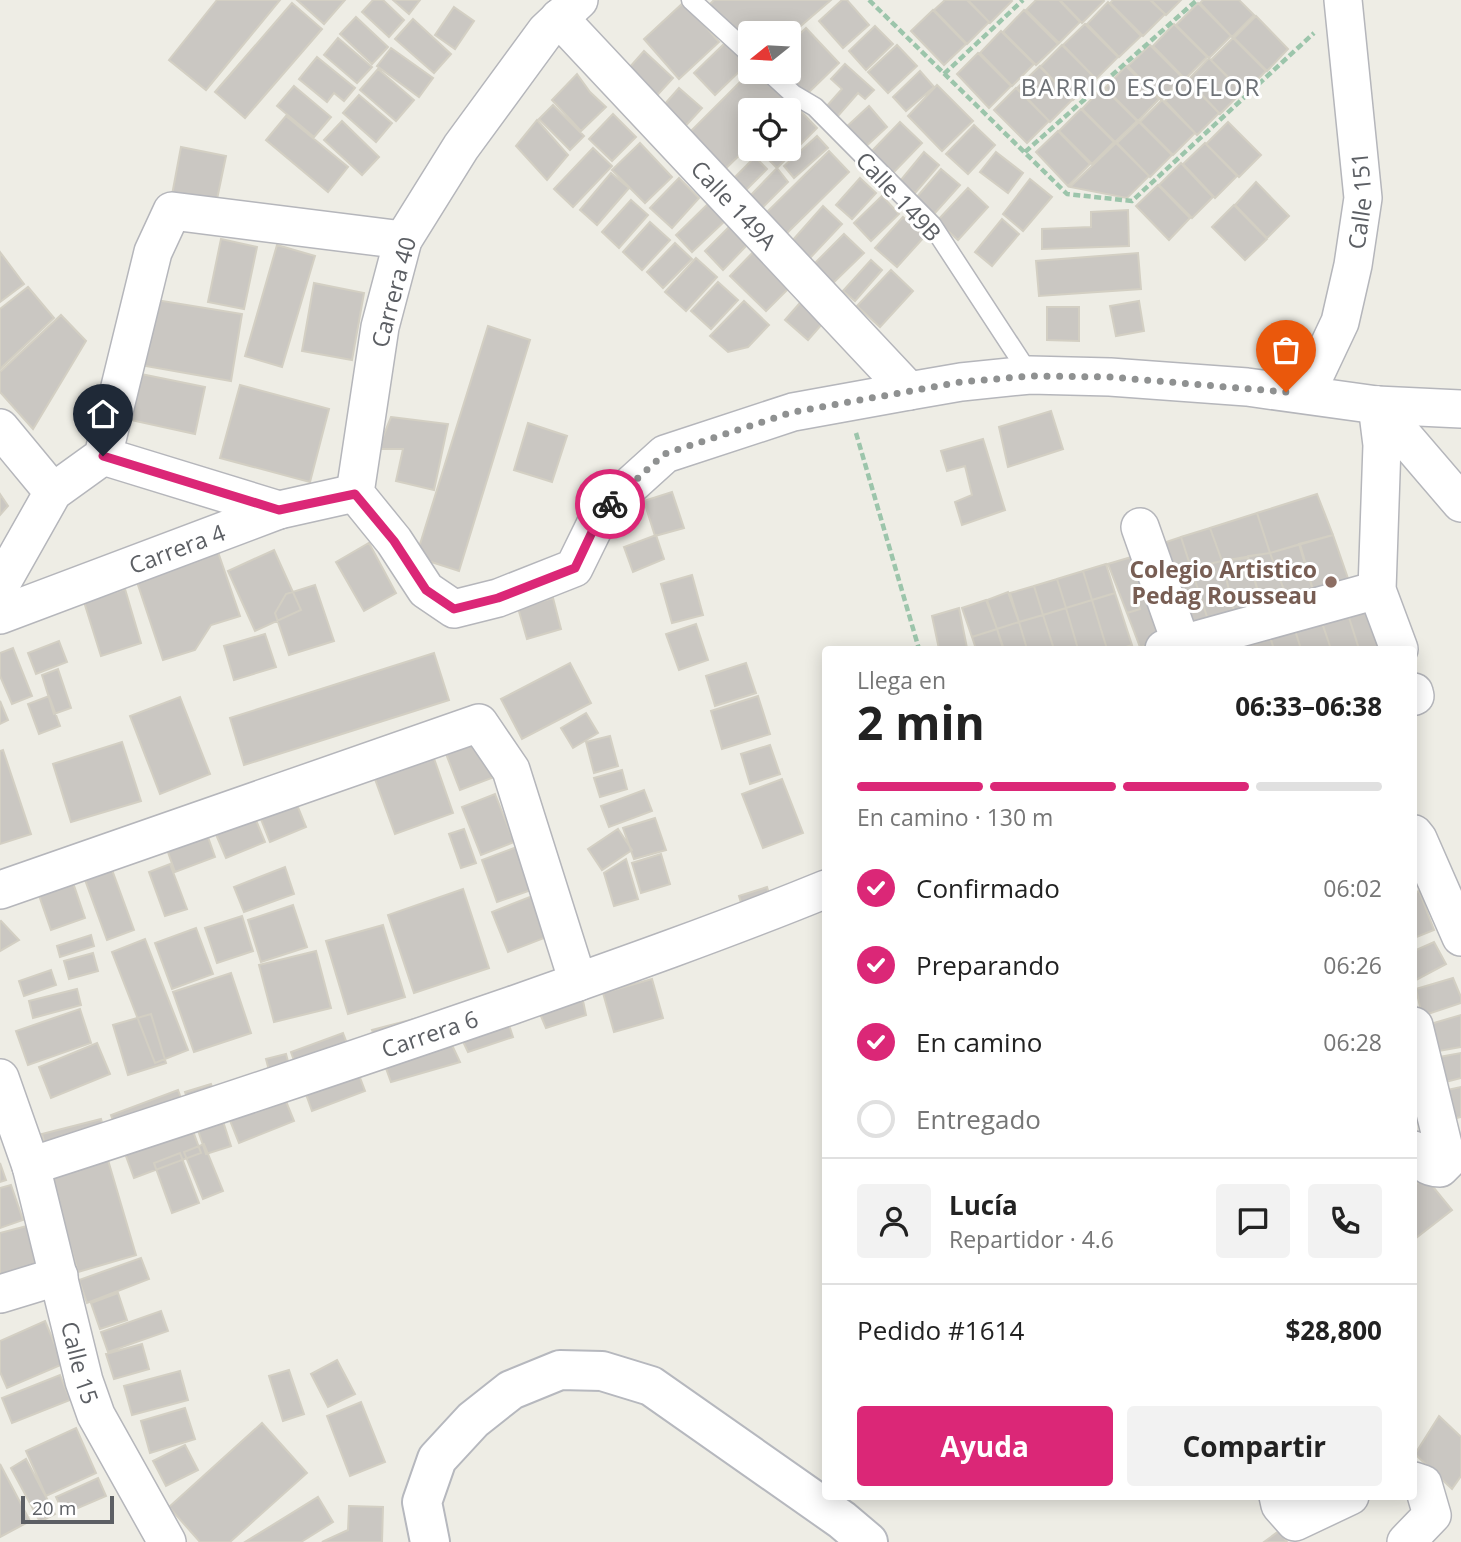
<!DOCTYPE html>
<html lang="es">
<meta charset="utf-8">
<style>
body{margin:0;font-family:"Open Sans",sans-serif;background:#f2f2f2;color:#222;height:100vh;display:flex;flex-direction:column;font-size:26px;white-space:nowrap}
*{box-sizing:border-box;margin:0}
p{font-size:23px;color:#767676}
.icon{flex:none;width:38px;height:38px;fill:none;stroke:currentColor;stroke-width:2;stroke-linecap:round;stroke-linejoin:round}
.map{position:relative;flex:1;overflow:hidden}
.sheet{position:absolute;left:822px;top:646px;width:595px;height:854px;display:flex;flex-direction:column;background:#fff;border-radius:7px;box-shadow:0 4px 18px #0003}
.sheet>*{flex:none}
.needle{width:46px;rotate:252deg}
.fabs{position:absolute;left:738px;top:21px;display:grid;gap:14px}
.fabs a{display:grid;place-items:center;width:63px;height:63px;border-radius:7px;background:#fff;box-shadow:0 4px 18px #0003;font-size:35px}
.scale{position:absolute;left:21px;bottom:18px;width:93px;box-sizing:border-box;padding-left:7px;border:4px solid #5c5f64;border-top:0;font-size:19px;line-height:24px;white-space:nowrap;color:#5c5f64;-webkit-text-stroke:5px #fff;paint-order:stroke}
.pin{position:absolute;display:grid;place-items:center;width:60px;height:60px;color:#fff;margin:-72px -30px;border-radius:50% 50% 50% 0;rotate:-45deg;box-shadow:0 0 7px #0007}
.pin .icon{rotate:45deg}
.courier{position:absolute;display:grid;place-items:center;width:70px;height:70px;margin:-35px;border:5px solid #db2777;border-radius:50%;background:#fff;color:#222;box-shadow:0 2px 9px #0007}
.summary em{font-style:normal;font-weight:700}
.summary div{display:flex;flex-direction:column-reverse}
.summary{display:flex;align-items:center;justify-content:space-between;height:119px;padding:0 35px}
h1{font-size:46px;font-weight:700;line-height:52px}
.bar{display:grid;grid-template-columns:repeat(4,1fr);gap:10px 7px;align-content:center;height:84px;padding:0 35px}
.bar i{height:9px;border-radius:5px;background:#e0e0e0}
.bar .on{background:#db2777}
.bar p{grid-column:span 4}
.line{display:flex;align-items:center;gap:18px;padding:0 35px;border-top:2px solid #e0e0e0}
.line div{flex:1}
.round{display:grid;place-items:center;flex:none;width:74px;height:74px;border-radius:7px;background:#f2f2f2}
ol{padding:0 35px;list-style:none}
li{display:flex;align-items:center;gap:21px;height:77px}
li p{margin-inline-start:auto}
li .icon{padding:7px;border-radius:50%;background:#db2777;color:#fff;stroke-width:4}
li:last-child{color:#767676}
li i{width:38px;height:38px;border:4px solid #e0e0e0;border-radius:50%}
.action{display:flex;gap:14px;margin-top:auto;padding:14px 35px}
.action a{flex:1;height:80px;border-radius:7px;background:#db2777;color:#fff;font-size:28px;font-weight:700;line-height:80px;text-align:center}
.action a+a{background:#f2f2f2;color:#222}
.map>svg:first-child{display:block}
.building{fill:#cac7c2;stroke:#d3cfc3;stroke-width:2}
.lines{fill:none;stroke-linecap:round;stroke-linejoin:round}
.lane-casing{stroke:#b5b6bb;stroke-width:21}
.street-casing{stroke:#b5b6bb;stroke-width:40}
.secondary-casing{stroke:#b6b8be;stroke-width:42}
.path{stroke:#9cc5ab;stroke-width:4.5;stroke-dasharray:7 3.5;stroke-linecap:butt}
.lane{stroke:#fff;stroke-width:18}
.street{stroke:#fff;stroke-width:37}
.secondary{stroke:#fff;stroke-width:38}
.done{stroke:#8f9191;stroke-width:7;stroke-dasharray:0 12.6}
.route{stroke:#db2777;stroke-width:9}
.education-dot{fill:#8d6e63;stroke:#fff;stroke-width:2.5}
.labels{text-anchor:middle;dominant-baseline:central;stroke-width:6;stroke-linejoin:round;paint-order:stroke}
.street-label{font-size:23px;fill:#5c5f64;stroke:#fff}
.education-label{font-size:23px;font-weight:bold;fill:#785e54;stroke:#fff;text-anchor:end}
.neighbourhood-label{font-size:24px;letter-spacing:2px;fill:#6d7176;stroke:#fff}
</style>
<div class="map">
<svg width="1461" height="1542" viewBox="0 0 1461 1542">
<rect width="100%" height="100%" fill="#eeede5"/>
<!-- building -->
<path class="building" d="M217,0h63l-74,90 -37,-30z
M297,0h48l-21,24z
M373,0h10l21,20 -15,17 -27,-25z
M393,0h27l-11,14z
M714,0h117l-42,36v-3h-38v19l-46,-43z
M842,0h5l22,25 -26,23 -24,-27z
M945,0h22l22,22 -22,22 -33,-34z
M968,0h43l1,1 -22,22z
M1036,0h23l21,22 -21,21 -33,-33z
M1060,0h43l1,1 -22,22z
M1113,0h37l15,14 -22,22 -33,-33z
M1151,0h30l-15,15z
M1203,0h36l15,15 -22,22 -32,-34z
M684,2l35,40 -40,37 -35,-40z
M1108,2l33,34 -22,21 -32,-33z
M292,3l30,26 -77,89 -30,-26z
M1198,3l33,33 -22,22 -33,-33z
M454,7l20,14 -19,28 -20,-14z
M933,10l33,34 -22,21 -33,-34z
M1024,10l34,34 -22,21 -33,-33z
M1256,16l32,33 -21,22 -33,-33z
M356,17l32,30 -16,17 -32,-30z
M413,19l38,35 -17,19 -39,-34z
M1085,24l33,33 -22,22 -33,-34z
M1174,24l33,33 -22,22 -32,-33z
M875,26l18,18 -27,26 -17,-19z
M806,28l33,35 -33,32 -23,-23h6v-28z
M1001,31l33,33 -22,22 -32,-33z
M338,38l34,29 -15,16 -33,-28z
M1233,38l33,33 -22,22 -33,-33z
M726,42l21,22 -32,31 -21,-22z
M897,45l20,21 -29,27 -20,-21z
M1062,45l33,33 -22,22 -33,-33z
M1150,45l33,33 -22,22 -33,-34z
M391,48l42,30 -14,19 -42,-31z
M644,51l29,27 -23,25 -28,-27z
M978,53l33,33 -22,22 -32,-34z
M317,57l38,31 -11,13 -10,-8 -7,9 -28,-23z
M1209,58l33,34 -22,22 -32,-34z
M845,64l29,26 -9,9 -7,-6 -21,24 -11,-10 16,-18 -11,-10z
M1040,66l32,34 -22,22 -33,-34z
M1126,66l33,33 -21,22 -33,-33z
M378,69l36,31 -18,21 -36,-31z
M751,71l12,1 54,56 -40,40 -19,-19h31v-39h-38v34l-30,29 -36,-36z
M920,71l14,16 -28,24 -13,-14z
M577,74l13,18 16,15 -25,24 -29,-31z
M1186,79l33,34 -22,22 -32,-34z
M937,85l36,36 -31,30 -34,-35z
M294,86l37,31 -17,20 -37,-31z
M1103,87l34,34 -22,21 -33,-33z
M679,88l23,20 -24,26 -22,-20z
M1016,88l33,33 -22,22 -33,-33z
M359,95l33,28 -16,19 -33,-29z
M1162,100l33,33 -22,22 -33,-33z
M553,105l31,31 -14,14 -31,-31z
M869,106l18,21 -25,23 -18,-21z
M1081,109l33,33 -22,22 -33,-33z
M613,114l23,23 -24,24 -23,-22z
M286,116l62,51 -20,25 -62,-52z
M537,120l31,35 -21,25 -31,-34z
M342,121l37,36 -17,18 -38,-35z
M900,122l22,21 -31,32 -22,-21z
M1139,122l33,33 -22,22 -33,-34z
M1228,122l33,33 -22,22 -33,-33z
M974,125l21,20 -27,29 -22,-20z
M1058,131l32,33 -22,22 -32,-34z
M817,136l11,12 -34,30 -10,-12z
M640,143l32,34 -27,26 -33,-33z
M1116,143l33,33 -22,22 -57,-11z
M1205,143l32,33 -22,22 -32,-34z
M181,147l45,9 -10,48 -44,-9z
M593,148l19,18 -39,41 -19,-18z
M829,151l20,21 -64,63 -20,-21z
M924,152l15,13 -24,28 -15,-12z
M996,152l27,21 -15,20 -28,-21z
M755,157l12,12 -21,21 -12,-12z
M1181,163l32,34 -21,21 -33,-33z
M777,168l11,14 -26,26 -12,-12z
M941,169l19,16 -26,29 -18,-16z
M611,173l18,15 -32,37 -17,-15z
M679,178l20,20 -27,30 -22,-20z
M860,178l16,15 -24,26 -16,-14z
M1030,179l22,18 -29,34 -20,-17z
M1256,182l33,34 -22,22 -32,-33z
M1158,185l32,33 -21,22 -33,-34z
M968,188l20,19 -30,33 -21,-19z
M882,196l17,18 -28,27 -17,-18z
M631,200l17,15 -29,33 -17,-16z
M710,202l16,18 -34,32 -16,-17z
M1234,205l33,34 -22,21 -33,-33z
M823,206l19,18 -32,34 -18,-17z
M1128,210l1,36 -87,3v-20l49,-2v-15z
M903,217l22,19 -28,31 -22,-19z
M1002,219l17,15 -27,32 -17,-14z
M650,222l20,18 -28,30 -19,-18z
M731,225l18,18 -26,27 -18,-19z
M844,234l20,19 -31,30 -19,-19z
M221,239l36,8 -13,62 -36,-7z
M675,243l17,16 -29,29 -16,-16z
M277,245l38,11 -33,111 -37,-11z
M759,246l36,36 -29,29 -36,-35z
M0,252l24,32 -24,18z
M1138,253l3,36 -102,7 -3,-35z
M696,258l21,19 -31,34 -21,-19z
M871,260l11,10 -27,31 -12,-10z
M891,270l22,21 -33,36 -23,-21z
M718,282l20,18 -27,29 -20,-18z
M314,283l50,10 -12,67 -50,-9z
M28,287l26,31 -54,51v-60z
M806,296l23,20 -21,24 -23,-20z
M150,299l92,15 -11,67 -91,-16z
M744,301l25,24 -21,22 -20,5 -18,-16z
M1139,301l5,30 -28,5 -6,-30z
M1047,307h32v34l-32,-1z
M61,315l25,26 -53,88 -33,-37v-20z
M488,326l42,14 -71,231 -43,-14z
M141,374l64,13 -10,47 -64,-14z
M240,385l89,24 -19,73 -90,-24z
M1051,411l12,38 -55,18 -9,-40z
M391,417l57,7 -14,66 -38,-9 7,-32h-25z
M528,423l39,13 -15,46 -38,-12z
M983,439l22,71 -43,15 -7,-23 17,-7 -7,-29 -18,5 -6,-20z
M672,492l12,36 -29,8 -11,-35z
M0,494l8,12 -8,9z
M1317,494l16,41 -63,18 -13,-40z
M1257,513l13,40 -48,8 -12,-33z
M1210,528l12,33 -31,7 -10,-31z
M656,535l8,24 -31,13 -9,-25z
M1333,535l19,55 -37,7 -16,-53z
M1181,537l10,31 -27,8 -13,-29z
M369,543l27,50 -32,18 -28,-49z
M1300,544l15,53 -26,6 -19,-50z
M217,549l23,67 -29,9 -16,25 -32,10 -28,-84z
M274,550l27,60 -46,21 -27,-60z
M1270,553l19,50 -26,6 -15,-53z
M1138,555l12,34 -16,2 6,18 -13,4 -19,-49z
M1248,558l15,51 -28,6 -13,-54z
M1222,561l13,54 -26,8 -18,-55z
M1106,564l9,29 -23,7 -9,-29z
M1191,568l18,55 -26,5 -18,-49z
M1083,571l9,29 -26,8 -9,-29z
M692,575l11,40 -31,8 -11,-39z
M1057,579l9,29 -23,7 -9,-29z
M315,585l19,56 -45,14 -14,-42 11,-19z
M1034,586l9,29 -24,7 -9,-29z
M125,589l16,54 -40,13 -17,-54z
M1150,589l19,50 -29,8 -13,-34 13,-4 -6,-18z
M1008,592l11,30 -22,7 -10,-29z
M1115,593l17,52 -12,4h-13l-15,-49z
M1377,596l17,53h-35l-13,-41z
M553,598l8,31 -34,10 -9,-31z
M986,600l11,29 -25,8 -10,-29z
M1092,600l15,49h-29l-12,-41z
M959,608l8,40 -28,1 -7,-33z
M1066,608l12,41h-24l-11,-34z
M1346,608l13,41h-28l-12,-35z
M1319,614l12,35h-30l-9,-28z
M1043,615l11,34h-27l-8,-27z
M1292,621l9,28h-27l-6,-18z
M1019,622l8,27h-23l-7,-20z
M696,624l12,36 -29,10 -13,-36z
M997,629l6,20h-27l-4,-12z
M1268,631l6,18h-28l-5,-12z
M265,634l11,33 -42,13 -10,-34z
M59,641l8,21 -31,12 -8,-21z
M13,648l19,48 -20,8 -12,-28v-23z
M434,653l15,47 -205,65 -14,-47z
M570,663l21,40 -69,36 -21,-40z
M746,663l10,30 -41,13 -9,-30z
M58,669l13,39 -17,6 -12,-39z
M49,696l11,30 -21,8 -11,-30z
M758,696l12,38 -48,15 -11,-38z
M180,697l30,77 -50,20 -30,-78z
M0,701l8,19 -8,4z
M586,713l12,20 -25,15 -12,-20z
M480,732l17,44 -37,14 -17,-44z
M610,736l8,30 -24,7 -8,-31z
M122,742l19,59 -70,21 -18,-58z
M770,745l10,29 -30,10 -9,-30z
M430,747l23,66 -58,21 -24,-66z
M3,750l28,84 -31,10v-93z
M622,770l5,19 -27,8 -6,-19z
M782,779l21,54 -40,15 -21,-54z
M644,790l8,21 -43,16 -8,-21z
M495,794l19,48 -33,13 -19,-48z
M293,795l13,32 -36,15 -13,-33z
M251,808l14,34 -39,16 -14,-33z
M655,818l11,32 -32,9 -11,-31z
M203,823l12,34 -40,15 -12,-34z
M464,829l12,34 -15,5 -12,-34z
M618,829l14,21 -30,20 -14,-21z
M522,845l15,43 -40,14 -15,-42z
M661,854l9,30 -29,9 -9,-30z
M107,856l27,74 -27,10 -27,-74z
M626,859l12,40 -24,7 -10,-33z
M170,864l17,45 -22,7 -16,-44z
M67,865l18,53 -34,12 -18,-52z
M285,867l9,27 -50,18 -10,-25z
M767,887l10,34 -28,9 -10,-34z
M463,889l26,79 -75,25 -26,-78z
M1419,891l15,39 -20,8v-45z
M540,893l17,40 -49,19 -16,-40z
M293,905l14,42 -46,15 -13,-42z
M242,916l11,35 -36,12 -12,-35z
M1,921l18,19 -19,11v-29z
M383,925l22,72 -57,17 -22,-73z
M196,928l17,46 -41,15 -17,-46z
M91,935l3,11 -34,11 -3,-11z
M145,939l43,111 -33,13 -43,-111z
M1434,942l12,22 -32,17v-30z
M316,951l15,57 -57,14 -15,-57z
M93,953l5,18 -29,8 -5,-18z
M576,967l10,48 -40,13 -19,-45z
M51,970l5,15 -32,11 -5,-15z
M231,973l20,60 -57,19 -21,-60z
M1453,978l8,19v6l-39,13 -6,-27z
M652,979l11,39 -49,14 -11,-39z
M77,989l4,16 -48,13 -4,-17z
M498,992l15,45 -45,15 -20,-42z
M80,1009l11,34 -63,22 -12,-34z
M437,1013l23,49 -69,20 -19,-52z
M151,1014l15,49 -38,12 -15,-50z
M1461,1015v32l-34,6v-28z
M343,1033l22,58 -53,20 -21,-59z
M97,1043l13,31 -59,24 -12,-31z
M1461,1053v25l-27,7 -6,-26z
M286,1054l9,33 -20,6 -9,-34z
M272,1067l22,54 -55,22 -22,-55z
M211,1084l20,62 -25,8 -21,-62z
M1461,1087v30l-17,4 -6,-29z
M178,1090l23,63 -67,25 -23,-63z
M101,1119l10,36 -59,16 -10,-37z
M204,1144l19,47 -20,8 -19,-47z
M180,1153l19,50 -27,10 -18,-50z
M108,1160l28,95 -58,17 -28,-95z
M0,1163l6,17 -6,2z
M1425,1177l27,33 -36,28 -2,-52z
M11,1185l12,35 -23,8v-40z
M27,1226l14,49 -41,12v-54z
M141,1258l8,21 -62,24 -8,-23z
M118,1293l9,27 -27,9 -9,-26z
M161,1311l7,20 -60,21 -7,-20z
M45,1321l18,43 -56,24 -7,-16v-31z
M142,1344l7,25 -35,10 -8,-25z
M337,1360l18,34 -27,13 -17,-33z
M289,1370l15,44 -21,7 -14,-45z
M180,1371l8,29 -56,15 -8,-29z
M60,1375l10,25 -58,23 -10,-25z
M361,1402l24,60 -35,14 -23,-60z
M185,1408l10,31 -45,14 -9,-32z
M1439,1416l22,21v39l-9,13 -37,-35z
M262,1423l45,50 -77,69h-30l-31,-35z
M76,1428l20,45 -50,23 -20,-45z
M185,1445l13,25 -32,16 -13,-25z
M26,1459l29,55 -15,8 -29,-54z
M0,1464l30,57 -30,16z
M98,1478l8,18 -42,18 -8,-17z
M318,1497l15,25 -32,20h-56z
M349,1506l34,1 -1,35h-60l26,-12z
M1279,1531l8,11h-23z"/>
<g class="lines">
<defs>
<path id="lane" d="M691,0l60,55
M769,72l24,22 22,13 117,118 98,150"/>
<g id="street">
<path d="M579,0l-33,31 -85,116 -58,93 -23,87 -25,166 39,48 32,49 28,19 44,-11 76,-30 28,-57 63,-57 128,-42 116,-21 52,-9 69,-7 80,2 137,10 130,18 84,4"/>
<path id="s1" d="M559,18l350,373"/>
<path id="s2" d="M1306,394l34,-72 13,-57 10,-67 -20,-198"/>
<path d="M1377,405l5,40 -5,145 22,59"/>
<path d="M1377,405l84,98"/>
<path d="M0,428l53,64"/>
<path d="M103,456l176,54"/>
<path d="M1140,527l43,122"/>
<path d="M0,586l53,-94 50,-36 50,-204 19,-41 231,29"/>
<path id="s3" d="M0,615l279,-105 76,-17"/>
<path d="M1164,649l213,-59"/>
<path d="M1414,692l1,4"/>
<path d="M1414,834l4,5 43,98"/>
<path d="M0,890l479,-167 32,47 67,212"/>
<path d="M1414,1026l33,135 -7,7c-13,0 -19,-7 -26,-18"/>
<path id="s4" d="M0,1078l31,88 53,215 12,34 71,127"/>
<path id="s5" d="M31,1166c161,-52 322,-106 482,-161 105,-37 210,-74 313,-116"/>
<path d="M0,1294l59,-18"/>
<path d="M1278,1496l2,9 15,17 55,-26"/>
<path d="M1406,1542l26,-27 -9,-31 -9,-3"/>
</g>
<path id="secondary" d="M430,1542l-8,-40 15,-43 36,-39 38,-30 49,-20 42,1 49,15 191,134 26,22"/>
</defs>
<!-- lane casing -->
<use href="#lane" class="lane-casing"/>
<!-- street casing -->
<use href="#street" class="street-casing"/>
<!-- secondary casing -->
<use href="#secondary" class="secondary-casing"/>
<!-- path -->
<path class="path" d="M869,0l198,194 65,7 182,-168
M944,74l79,-74
M1025,152l172,-152
M856,433l63,216"/>
<!-- lane -->
<use href="#lane" class="lane"/>
<!-- street -->
<use href="#street" class="street"/>
<!-- secondary -->
<use href="#secondary" class="secondary"/>
</g>
<g class="lines">
<!-- done -->
<path class="done" d="M610,504l54,-50 129,-42 168,-30 69,-6 80,1 176,15"/>
<!-- route -->
<path class="route" d="M103,456l176,54 76,-16 39,47 32,49 28,19 44,-11 77,-30 27,-57 8,-7"/>
</g>
<!-- markers -->
<circle class="education-dot" cx="1331" cy="582" r="7"/>
<g class="labels">
<!-- street labels -->
<g class="street-label">
<text transform="translate(899 196) rotate(47)">Calle 149B</text>
<text stroke="none"><textPath href="#s2" startOffset="203">Calle 151</textPath></text>
<text stroke="none"><textPath href="#s1" startOffset="256">Calle 149A</textPath></text>
<text transform="translate(393 292) rotate(-75)">Carrera 40</text>
<text stroke="none"><textPath href="#s3" startOffset="189">Carrera 4</textPath></text>
<text stroke="none"><textPath href="#s5" startOffset="420">Carrera 6</textPath></text>
<text stroke="none"><textPath href="#s4" startOffset="296">Calle 15</textPath></text>
</g>
<!-- education labels -->
<g class="education-label">
<text x="1317" y="569">Colegio Artistico<tspan x="1317" dy="26">Pedag Rousseau</tspan></text>
</g>
<!-- neighbourhood labels -->
<g class="neighbourhood-label">
<text x="1141" y="86">BARRIO ESCOFLOR</text>
</g>
</g>
</svg>
<div class="fabs">
<a><svg class="needle" viewBox="-14 -14 28 28"><path d="M0-13l5 13h-10z" fill="#e53935"/><path d="M0 13l5-13h-10z" fill="#767676"/></svg></a>
<a><svg class="icon" aria-label="locate" viewBox="0 0 24 24"><circle cx="12" cy="12" r="6"/><path d="M12 2v4M12 18v4M2 12h4M18 12h4"/></svg></a>
</div>
<div class="scale">20 m</div>
<div class="pin" style="left:1286px;top:392px;background:#ea580c"><svg class="icon" aria-label="bag" viewBox="0 0 24 24"><path d="M5 8h14l-1 12H6zM9 8a3 3 0 0 1 6 0"/></svg></div>
<div class="pin" style="left:103px;top:456px;background:#1f2937"><svg class="icon" aria-label="home" viewBox="0 0 24 24"><path d="M3 11l9-7 9 7M6 9v11h12V9"/></svg></div>
<div class="courier" style="left:610px;top:504px"><svg class="icon" aria-label="bike" viewBox="0 0 24 24"><circle cx="6" cy="16" r="4"/><circle cx="18" cy="16" r="4"/><path d="M6 16l4-8h5l3 8M10 8l3 8H6M13 5h3"/></svg></div>
<section class="sheet">
<div class="summary"><div><h1>2 min</h1><p>Llega en</p></div><em>06:33–06:38</em></div>
<div class="bar"><i class="on"></i><i class="on"></i><i class="on"></i><i></i><p>En camino · 130 m</p></div>
<ol>
<li><svg class="icon" aria-label="check" viewBox="0 0 24 24"><path d="M5 12l5 5 9-10"/></svg>Confirmado<p>06:02</p></li>
<li><svg class="icon" aria-label="check" viewBox="0 0 24 24"><path d="M5 12l5 5 9-10"/></svg>Preparando<p>06:26</p></li>
<li><svg class="icon" aria-label="check" viewBox="0 0 24 24"><path d="M5 12l5 5 9-10"/></svg>En camino<p>06:28</p></li>
<li><i></i>Entregado</li>
</ol>
<div class="line" style="height:126px"><a class="round"><svg class="icon" aria-label="person" viewBox="0 0 24 24"><circle cx="12" cy="8" r="4"/><path d="M4 21q1-7 8-7t8 7"/></svg></a><div><b>Lucía</b><p>Repartidor · 4.6</p></div><a class="round"><svg class="icon" aria-label="chat" viewBox="0 0 24 24"><path d="M4 5h16v11H9l-5 4z"/></svg></a><a class="round"><svg class="icon" aria-label="phone" viewBox="0 0 24 24"><path d="M5 4h4l2 5-3 2q2 4 5 5l2-3 5 2v4C11 20 4 13 5 4z"/></svg></a></div>
<div class="line" style="height:91px"><div>Pedido #1614</div><b>$28,800</b></div>
<div class="action"><a>Ayuda</a><a>Compartir</a></div>
</section>
</div>
